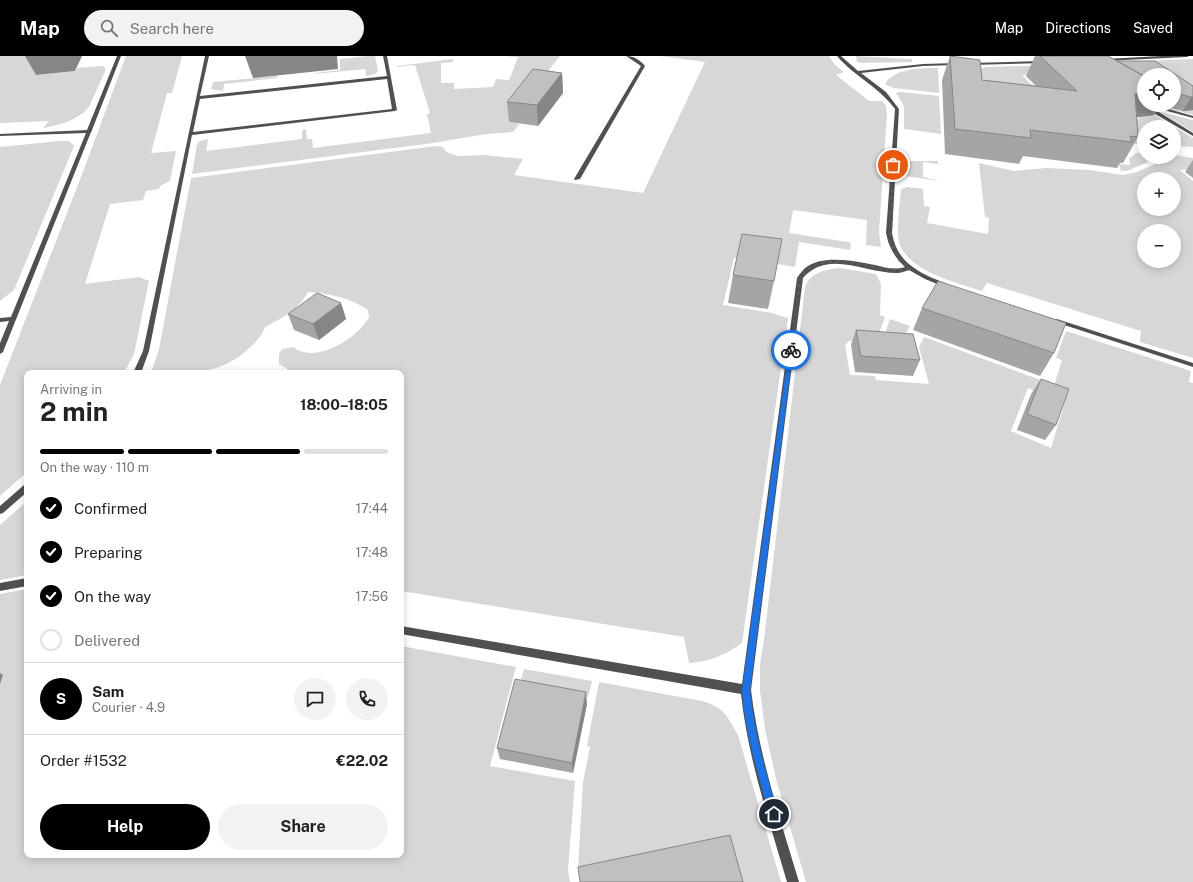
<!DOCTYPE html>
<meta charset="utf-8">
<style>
body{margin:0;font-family:"Public Sans",sans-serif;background:#f2f2f2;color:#222;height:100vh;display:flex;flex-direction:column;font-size:15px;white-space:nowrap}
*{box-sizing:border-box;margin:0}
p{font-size:13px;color:#767676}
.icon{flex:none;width:22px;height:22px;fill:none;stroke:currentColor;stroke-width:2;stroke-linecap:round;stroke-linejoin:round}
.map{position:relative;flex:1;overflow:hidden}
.details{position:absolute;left:24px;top:314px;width:380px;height:488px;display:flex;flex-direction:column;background:#fff;border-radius:8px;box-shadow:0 2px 10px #0003}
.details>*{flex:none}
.fabs{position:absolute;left:1137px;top:12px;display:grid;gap:8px}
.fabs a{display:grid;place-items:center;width:44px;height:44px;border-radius:50%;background:#fff;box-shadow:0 2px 10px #0003;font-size:20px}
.pin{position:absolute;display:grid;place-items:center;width:34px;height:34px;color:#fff;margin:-17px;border:2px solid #fff;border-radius:50%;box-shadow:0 1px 4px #0007}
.courier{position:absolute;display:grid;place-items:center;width:40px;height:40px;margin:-20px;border:3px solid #1a73e8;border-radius:50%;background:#fff;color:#222;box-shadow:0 1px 5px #0007}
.headline em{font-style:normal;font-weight:700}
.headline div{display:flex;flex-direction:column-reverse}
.headline{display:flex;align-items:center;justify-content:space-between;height:68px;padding:0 16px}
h1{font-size:26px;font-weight:700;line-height:30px}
.bar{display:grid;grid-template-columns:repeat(4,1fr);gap:6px 4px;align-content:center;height:48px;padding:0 16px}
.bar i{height:5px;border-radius:3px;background:#e0e0e0}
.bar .on{background:#000}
.bar p{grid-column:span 4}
.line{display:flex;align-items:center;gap:10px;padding:0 16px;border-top:1px solid #e0e0e0}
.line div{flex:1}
.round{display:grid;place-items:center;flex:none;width:42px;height:42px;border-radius:21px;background:#f2f2f2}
ol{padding:0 16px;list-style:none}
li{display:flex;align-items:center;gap:12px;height:44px}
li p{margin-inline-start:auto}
li .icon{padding:4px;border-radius:50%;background:#000;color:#fff;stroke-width:4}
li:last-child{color:#767676}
li i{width:22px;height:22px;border:2px solid #e0e0e0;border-radius:50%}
.primary-button{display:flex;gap:8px;margin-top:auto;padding:8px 16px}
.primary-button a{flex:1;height:46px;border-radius:24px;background:#000;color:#fff;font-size:16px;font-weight:700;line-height:46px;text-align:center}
.primary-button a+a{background:#f2f2f2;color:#222}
header{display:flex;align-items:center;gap:24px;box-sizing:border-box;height:56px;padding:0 20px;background:#000;color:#fff}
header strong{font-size:19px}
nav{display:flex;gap:22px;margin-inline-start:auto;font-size:14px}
.search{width:280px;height:36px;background:#f2f2f2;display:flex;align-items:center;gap:10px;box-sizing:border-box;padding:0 14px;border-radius:22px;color:#767676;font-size:15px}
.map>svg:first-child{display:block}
.green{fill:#d7d7d7;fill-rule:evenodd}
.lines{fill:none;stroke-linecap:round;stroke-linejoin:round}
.lane{fill:#505050;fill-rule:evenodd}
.wall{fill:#a5a5a5}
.shaded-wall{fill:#868686}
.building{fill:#c0c0c0;stroke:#868686}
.route{fill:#1a73e8}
.done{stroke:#595959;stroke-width:4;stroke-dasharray:0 7.2}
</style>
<header>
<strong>Map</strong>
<div class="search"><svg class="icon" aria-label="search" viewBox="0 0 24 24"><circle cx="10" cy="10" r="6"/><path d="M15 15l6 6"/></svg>Search here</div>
<nav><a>Map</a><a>Directions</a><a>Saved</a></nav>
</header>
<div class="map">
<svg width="1193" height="826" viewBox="0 0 1193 826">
<rect width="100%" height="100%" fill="#fff"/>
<!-- green -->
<path class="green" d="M0,0h46l-11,19 41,-4 1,-3 24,-2h2l3,3 -17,38c-11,13 -29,18 -46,21l6,-7 -49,2z
M126,0h56l-10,37h-5l-16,60 25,-2 -6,30 -10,5 -1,3 -13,2 -3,9 -33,4 -25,80 54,-7 10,4 -15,73 -10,19h-97v99l-27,24v-111l81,-208z
M368,0h7l3,15 -3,3 -9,2 -1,-7 -50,5v-1l25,-3v-11z
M506,0h54l-52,66 11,2 -6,8 -27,2 -53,9 -241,31 5,-30 3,-3 8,-2 -2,12 96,-12v-9l4,-1 1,10h5l1,9 118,-15 -4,-19 3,-1 -15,-48 -18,2v-1l56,-7v3l-12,1v20h13v6l39,-2 3,-8 13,1 9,-23z
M660,0h169l6,9 9,7 -8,3 33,26h13l4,5 1,8 -8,118 2,15 -15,-2 1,-25 -74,-10 -4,23 59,9 3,1 -1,7 -51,-8 -4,25 -17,-3v-5l-15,3 -29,-4 -11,47 49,8 16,5 -46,325c-15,11 -33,19 -53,20l-5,-26 -283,-46v-218h-113l1,-3 -10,-6v-10l3,-5 11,-2c23,18 65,-9 76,-30l-1,-7c-19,-13 -38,-16 -60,-18 -11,19 -24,25 -43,35 -3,9 -9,15 -17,22 -29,27 -60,24 -97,24l8,-24 32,-171 245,-32 7,1 3,5 12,4 26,-1 39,4 -9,16 129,18 62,-131z
M856,0l56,3v3l-50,1 -5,-1z
M1193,3v56l-36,-10h17v-30l-48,-13z
M1058,9l2,9 -38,1 16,16 89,29 13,-1 -5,-4 16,-2 42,25v9l-19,-1v-19h-30v17l-23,-1 -136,-59 -5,-12 1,-3 4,-2z
M938,12l1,25 -45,-5 -8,-3v-3c11,-14 36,-14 52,-14z
M277,20v2l-53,6 -1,7 -12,-2 2,-7z
M900,36l39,4 2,38 -37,-5v-23l-8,-13z
M1160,56l33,8v12z
M60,85h9l5,5 -60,144 -14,11v-154z
M1136,97h8v4l13,1 -30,13h-6l-2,-7 11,1 -1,-6z
M1175,99l18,3v11l-13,1 13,11v177l-53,-16 1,-11 -154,-48 -5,8c-25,-8 -75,-20 -83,-49 -3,-11 1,-40 2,-53l7,-2 15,2 1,17 6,1 -3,16 61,11 1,-16 -4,-1 -6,-54 35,8 32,-3 43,2 34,5 14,-3zM1144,123h30v30h-30zM1144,175h30v30h-30z
M902,105h36v3l-15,-2v15l18,4 -37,-5 -3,-3z
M840,212l36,6 5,10 -1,31 5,2 -8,22 -12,3 -16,-1 -4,4 5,30 25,1 1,4 53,4 -10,-37 5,-10 122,45 -4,11 -14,-5 -17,43 40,17 14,-46 -14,-6 11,-36 -6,-2 10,-27 125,40 -2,11 4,1v499h-387l-30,-103 -11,-50 -5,-38v-27l4,-24 41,-353c5,-14 21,-18 35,-19z
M890,263l20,7 -11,19 -16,-6z
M27,445v74l-27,5v-55z
M27,533v266h374v-209l115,21 -26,99 85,15 -7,89 2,12h-570v-288z
M524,613l68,12 -4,16 -68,-13z
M599,626l103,19c23,7 25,15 36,34l43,147h-39l-13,-46 -151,32 5,-86 7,-35 -3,-1z"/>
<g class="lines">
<!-- lane -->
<path class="lane" d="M117,0h4l-29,74v1l-1,1 -88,220 -3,2v-11l9,-22 -9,1v-4l11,-1 75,-184 -86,3v-2l87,-4z
M205,0h4l-9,40 187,-20 -4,-20h4l10,54 -2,1 -203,24 -43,216 -8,22h-8l10,-22zM387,23l5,30 -199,23 7,-33z
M626,0c8,0 14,4 19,10l-65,113 -5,1 -1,-1 67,-113z
M837,0h4l17,15 65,-7 33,-1 2,1 -2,1 -33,1 -62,7 25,19 13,17 -7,124c4,23 17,34 38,44 6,3 15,5 20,9l-3,2 -22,-9 -16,-9c-4,1 -8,3 -12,3 -32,0 -69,-24 -94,5l-52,412c8,66 29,128 48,192h-12c-18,-62 -39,-123 -46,-188l-340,-60v-8l341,58 55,-406c2,-3 5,-7 8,-10 17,-14 50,-7 70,-3 10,3 20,5 30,2 -11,-10 -16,-20 -19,-34l9,-124c-16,-22 -41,-33 -58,-53z
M1161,0h28l-2,1 -83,4 -2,-1 2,-1z
M1042,5h2v2l-74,2 -2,-1 2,-1z
M1148,49h7l38,11v2l-44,-12 44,27v3l-48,-28v-2h3z
M1057,263l136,44v4l-138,-45 -1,-1z
M27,428v8l-24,21 -3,1v-8l24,-21z
M27,522v8l-27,5v-8z"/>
</g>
<!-- wall -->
<path class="wall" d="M950,0l30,4 2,20 54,6 -10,-10 9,-20h73l9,5h38l38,25v24l-10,1 -23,-6h14v-30h-30v30h16l-6,10 -17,2 1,20 -15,26h-3l-3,5 -94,-12 -4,8 -74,-10 -3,-74z
M562,17l1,20 -25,33 -29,-4 -2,-20z
M1193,104v18l-8,-6z
M733,219l41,6 -6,28 -40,-6z
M341,247l5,16 -27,21 -25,-10 -6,-16z
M922,252l132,45 -14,23 -127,-46z
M856,274l64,30 -7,16 -58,-4 -4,-27z
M1041,323l15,46 -11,15 -28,-10 14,-36z
M587,648l-14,69 -73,-14 -3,-11z"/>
<!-- shaded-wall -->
<path class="shaded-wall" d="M25,0h57l-7,15 -39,4z
M245,0h92l1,13 -85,9z
M562,17l1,20 -25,33 -1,-21z
M1144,37v12h16l-6,10 -32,4 13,-25z
M1191,41h2v13l-10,1z
M341,247l5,16 -27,21 -6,-16z
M0,617l3,2 -3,9z
M586,636l1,12 -14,69 -1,-10z"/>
<!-- building -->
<path class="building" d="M950,0l30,4 2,20 95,11 -37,-35h68l36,20v17l-9,1 3,43 -8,-1 2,6 -102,-12 1,8 -76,-9z
M1117,5h38l38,25v11h-2l-17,-4v-18h-30v1z
M533,13l29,4 -25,32 -30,-3z
M742,178l40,5 -8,42 -41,-6z
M938,225l128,42 -12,30 -132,-45z
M317,237l24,10 -28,21 -25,-10z
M856,274l57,4 7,26 -59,-4z
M1041,323l28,10 -13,36 -29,-11z
M515,623l71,13 -14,71 -75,-15z
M730,779l13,47h-163l-2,-15z"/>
<!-- route -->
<path class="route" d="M789,292l4,2 -43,340c4,43 16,83 28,124l-1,3 -3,2 -4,-2 -1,-3c-11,-41 -24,-81 -27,-124z"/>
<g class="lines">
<!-- done -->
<path class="done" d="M791,294l9,-72c17,-28 63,-12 89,-8l9,1 12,-3 -11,-9 -9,-18 3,-76"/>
</g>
</svg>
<div class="fabs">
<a><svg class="icon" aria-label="locate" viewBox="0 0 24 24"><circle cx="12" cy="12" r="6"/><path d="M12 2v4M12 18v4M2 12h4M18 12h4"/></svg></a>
<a><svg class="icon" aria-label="layers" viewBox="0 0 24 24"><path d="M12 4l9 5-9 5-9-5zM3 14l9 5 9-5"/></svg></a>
<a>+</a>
<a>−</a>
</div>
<div class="pin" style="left:893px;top:109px;background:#ea580c"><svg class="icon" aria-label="bag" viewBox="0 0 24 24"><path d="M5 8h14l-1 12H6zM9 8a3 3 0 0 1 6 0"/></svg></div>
<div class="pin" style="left:774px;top:758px;background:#1f2937"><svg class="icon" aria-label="home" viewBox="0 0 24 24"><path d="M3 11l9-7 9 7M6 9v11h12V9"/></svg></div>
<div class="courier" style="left:791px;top:294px"><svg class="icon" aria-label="bike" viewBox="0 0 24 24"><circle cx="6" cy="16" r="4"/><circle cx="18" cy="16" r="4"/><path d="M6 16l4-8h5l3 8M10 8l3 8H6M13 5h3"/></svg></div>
<section class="details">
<div class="headline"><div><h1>2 min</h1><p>Arriving in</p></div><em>18:00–18:05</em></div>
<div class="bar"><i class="on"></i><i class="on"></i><i class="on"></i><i></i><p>On the way · 110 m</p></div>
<ol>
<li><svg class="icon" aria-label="check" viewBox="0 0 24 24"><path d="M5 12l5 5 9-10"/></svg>Confirmed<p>17:44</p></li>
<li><svg class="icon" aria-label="check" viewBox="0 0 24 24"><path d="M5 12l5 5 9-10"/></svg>Preparing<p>17:48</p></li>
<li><svg class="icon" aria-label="check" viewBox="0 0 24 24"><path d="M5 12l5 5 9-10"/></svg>On the way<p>17:56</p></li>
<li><i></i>Delivered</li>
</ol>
<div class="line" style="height:72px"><b class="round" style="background:#000;color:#fff">S</b><div><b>Sam</b><p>Courier · 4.9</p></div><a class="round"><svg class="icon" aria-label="chat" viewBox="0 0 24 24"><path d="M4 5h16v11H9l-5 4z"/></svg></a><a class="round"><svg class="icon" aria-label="phone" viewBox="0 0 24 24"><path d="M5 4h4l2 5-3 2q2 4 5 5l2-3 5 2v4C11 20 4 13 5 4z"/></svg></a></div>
<div class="line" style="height:52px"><div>Order #1532</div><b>€22.02</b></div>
<div class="primary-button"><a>Help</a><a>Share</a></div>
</section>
</div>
